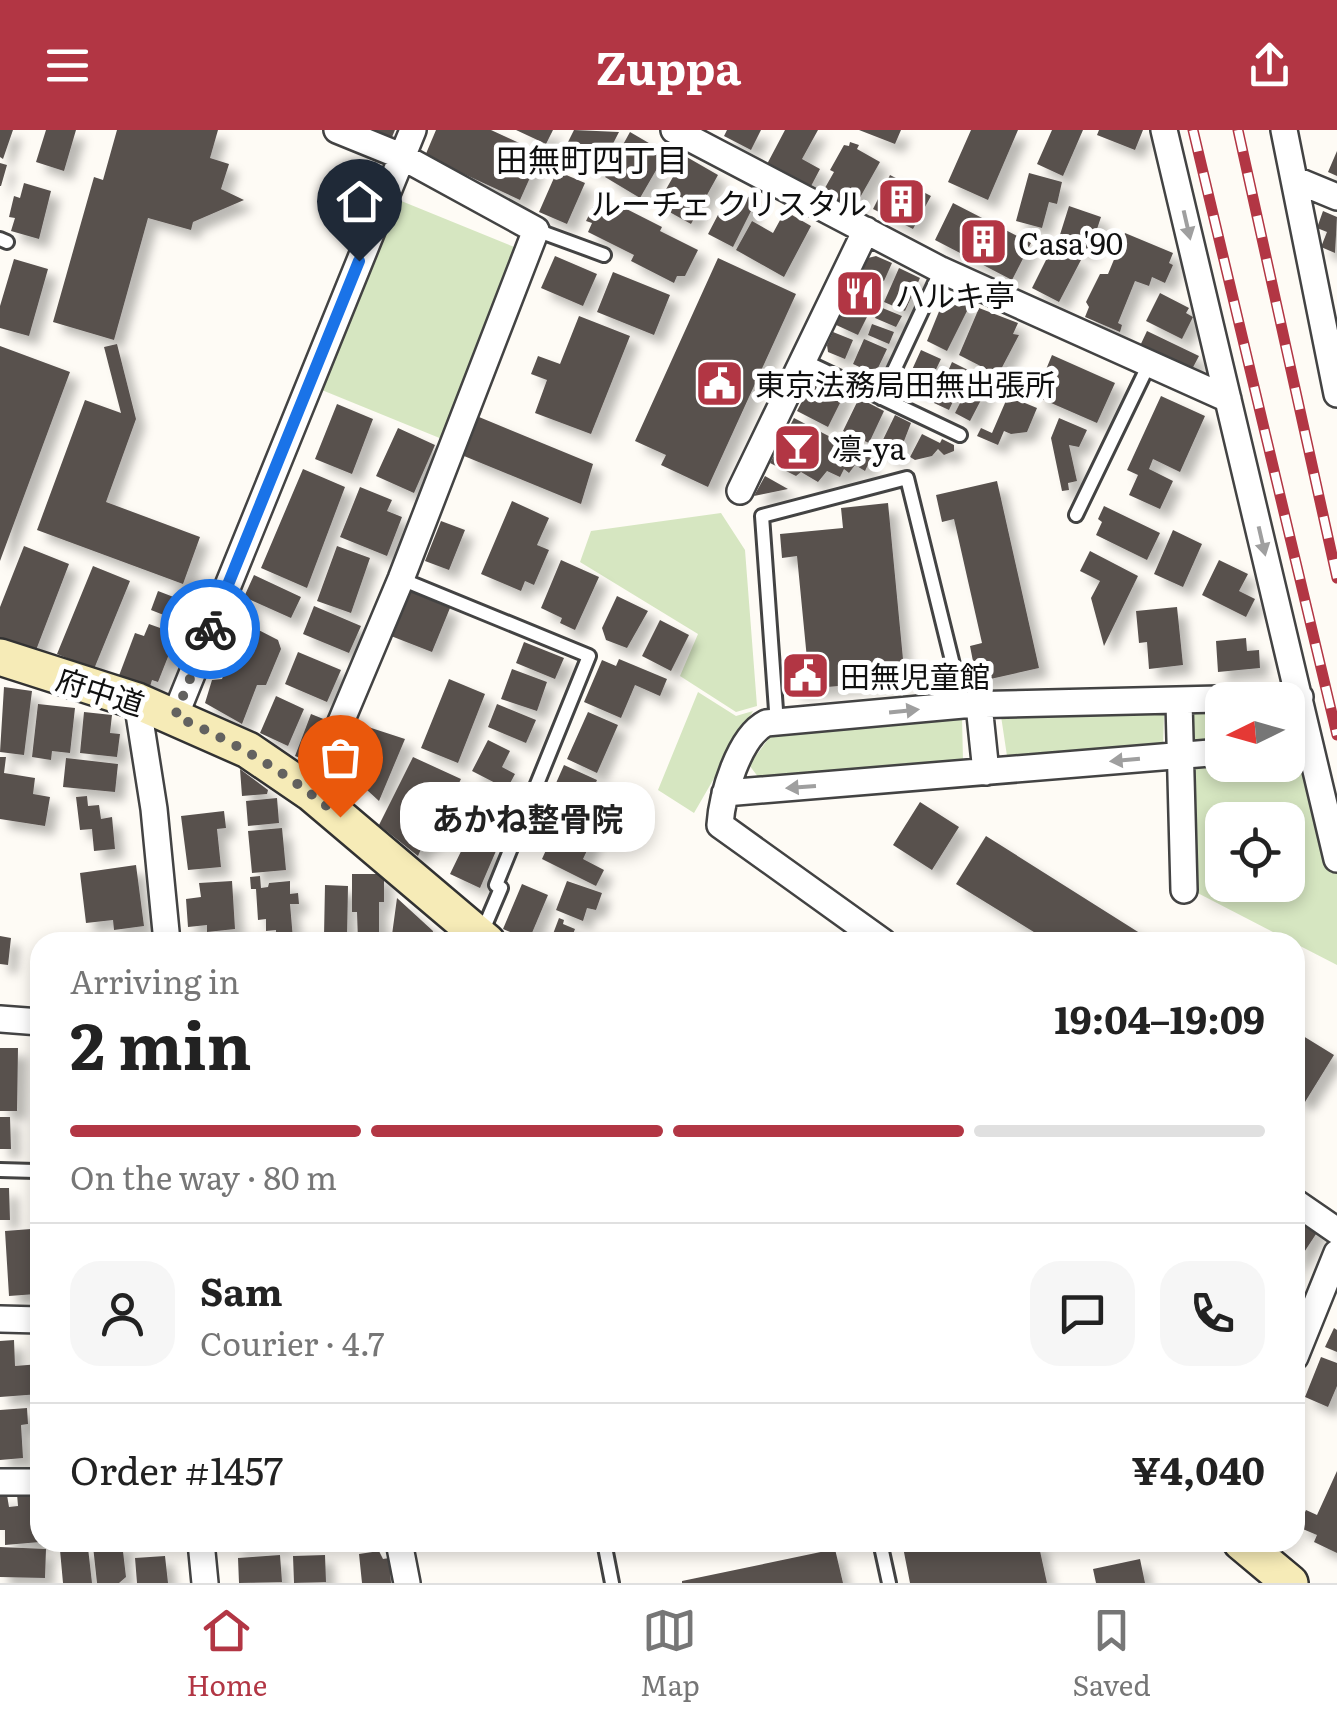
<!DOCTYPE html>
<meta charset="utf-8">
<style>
body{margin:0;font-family:Literata,"Noto Sans JP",serif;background:#f6f6f6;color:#222;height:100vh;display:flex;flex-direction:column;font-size:38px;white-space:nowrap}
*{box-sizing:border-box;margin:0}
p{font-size:32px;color:#767676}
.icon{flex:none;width:55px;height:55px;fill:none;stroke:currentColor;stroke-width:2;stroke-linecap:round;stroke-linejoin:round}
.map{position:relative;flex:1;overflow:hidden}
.panel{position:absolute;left:30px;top:802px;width:1275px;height:620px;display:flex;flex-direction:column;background:#fff;border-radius:30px;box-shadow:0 5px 15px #0003}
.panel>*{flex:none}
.needle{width:65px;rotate:265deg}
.fabs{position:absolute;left:1205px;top:552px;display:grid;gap:20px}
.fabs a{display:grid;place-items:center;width:100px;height:100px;border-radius:20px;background:#fff;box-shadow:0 5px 15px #0003;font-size:50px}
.pin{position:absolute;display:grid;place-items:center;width:85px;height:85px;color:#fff;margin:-102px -42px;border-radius:50% 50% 50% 0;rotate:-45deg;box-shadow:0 0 10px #0007}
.pin .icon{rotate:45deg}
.courier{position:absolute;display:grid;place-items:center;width:100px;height:100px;margin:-50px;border:8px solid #1a73e8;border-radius:50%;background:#fff;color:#222;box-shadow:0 2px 12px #0007}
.bubble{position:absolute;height:70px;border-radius:30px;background:#fff;box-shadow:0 5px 15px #0003;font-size:32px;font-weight:700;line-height:70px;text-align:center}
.headline em{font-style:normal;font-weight:700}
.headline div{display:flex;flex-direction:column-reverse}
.headline{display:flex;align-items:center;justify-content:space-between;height:170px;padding:0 40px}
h1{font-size:65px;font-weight:700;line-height:75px}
.bar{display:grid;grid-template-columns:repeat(4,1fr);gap:15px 10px;align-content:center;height:120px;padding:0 40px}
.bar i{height:12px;border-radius:8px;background:#e0e0e0}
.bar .active{background:#b23644}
.bar p{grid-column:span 4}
.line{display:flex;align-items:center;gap:25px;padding:0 40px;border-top:2px solid #e0e0e0}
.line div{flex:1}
.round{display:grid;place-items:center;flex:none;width:105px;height:105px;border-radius:30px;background:#f6f6f6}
header{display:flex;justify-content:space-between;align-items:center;height:130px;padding:0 40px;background:#b23644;color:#fff;font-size:45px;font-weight:700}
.menu{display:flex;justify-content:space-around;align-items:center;height:140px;border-top:2px solid #e0e0e0;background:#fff;font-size:28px;color:#767676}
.menu a{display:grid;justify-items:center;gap:5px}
.menu .active{color:#b23644}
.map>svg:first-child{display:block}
.green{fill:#d6e6c1;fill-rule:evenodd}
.building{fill:#58514e;filter:url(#shadow)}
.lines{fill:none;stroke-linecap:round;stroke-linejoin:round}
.lane-casing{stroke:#434343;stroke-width:18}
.street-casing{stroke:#434343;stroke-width:30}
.secondary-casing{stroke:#323232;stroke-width:40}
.lane{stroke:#fff;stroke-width:12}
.street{stroke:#fff;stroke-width:25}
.secondary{stroke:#f6ebb7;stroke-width:35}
.rail-casing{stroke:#b23644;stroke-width:11}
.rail{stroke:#fff;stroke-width:8;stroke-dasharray:22;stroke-linecap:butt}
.oneway{fill:#9f9f9f}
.done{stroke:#636260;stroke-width:10;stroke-dasharray:0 18}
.route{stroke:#1a73e8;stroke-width:12}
.labels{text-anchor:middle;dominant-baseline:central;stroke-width:10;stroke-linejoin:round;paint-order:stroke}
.poi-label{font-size:30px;fill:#101010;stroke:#fff;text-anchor:start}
.street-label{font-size:30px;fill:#101010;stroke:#fff}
.neighbourhood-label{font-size:32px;fill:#101010;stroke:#fff}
</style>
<header><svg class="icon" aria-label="menu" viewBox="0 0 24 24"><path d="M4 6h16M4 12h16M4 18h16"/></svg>Zuppa<svg class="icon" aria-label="share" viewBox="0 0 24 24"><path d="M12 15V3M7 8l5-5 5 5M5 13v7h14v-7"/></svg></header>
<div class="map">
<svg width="1337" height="1453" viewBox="0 0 1337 1453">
<defs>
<filter id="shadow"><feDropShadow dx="9" dy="9" stdDeviation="5" flood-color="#0004"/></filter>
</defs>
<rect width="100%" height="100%" fill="#fefbf5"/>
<!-- green -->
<path class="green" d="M389,66l130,53 -77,190 -130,-53z
M721,383l24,37 12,156 -21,6 -56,-36 18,-42 -118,-72 11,-31z
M698,562l38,24 17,-5 -59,102 -36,-23z
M1153,578l11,7 -1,31 -156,10 -6,-40z
M1196,580h26v31l-27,1 -9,-16z
M962,588l1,42 -204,18 -10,-13 23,-31z
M1311,625l26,115v95l-151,-78 -2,-122 38,-3v3h66v-8zM1222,690h66v65h-66z"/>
<!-- building -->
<path class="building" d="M0,0h13l-10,29 -3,-2z
M46,0h30l-12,41 -28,-9z
M117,0h101l-8,28 19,6 -8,25 23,11 -51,22 -2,8 -43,-12 -34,122 -61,-18 41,-145 9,3z
M359,0h36l-6,14z
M436,0h55l50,23 -21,47 -95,-44z
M516,0h37l-7,14z
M574,0l45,2 -20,39 -36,-19z
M727,0h34l-10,20 -27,-14z
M785,0h33l-16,29 18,10 -11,21 -43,-24z
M859,0h42l-6,14z
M971,0h47l-30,70 -40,-18z
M1052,0h31l-20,46 -26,-12z
M1099,0h44l-8,20 -38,-15z
M630,2l36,21 -26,45 -35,-21z
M850,12l9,3 -2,4 23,13 -27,48 -31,-17 12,-21 -4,-2 14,-25 5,1z
M1337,21v25l-9,-4z
M685,26l33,19 -27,49 -34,-19z
M0,33l7,2 -6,21h-1z
M557,41l28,12 -18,41 -28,-12z
M1029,43l33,9 -5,22 -8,-2 -7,26 -26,-7z
M890,45l41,21 -18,33 -40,-20z
M24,53l27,8 -12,48 -28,-8 4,-13 -6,-1 5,-21 6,2z
M732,58l24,13 -23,46 -25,-13z
M599,65l63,32 -2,4 38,19 -13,26h-8l-3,7 -43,-22 3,-6 -46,-23 4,-9 -6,-2z
M953,73l78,40 -19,37 -77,-40z
M1069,76l32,11 -12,36 -31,-12z
M785,81l26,15 -27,51 -48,-27 16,-29 21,12z
M1323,81l14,6 -2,36 -14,-6 6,-15 -10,-4z
M1125,103l48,20 -4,10 4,2 -8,18 -13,-6 -3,9 -14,-5 -17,42 4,2 -2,7 -35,-15 4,-10 -3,-5 14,-28h8z
M1053,116l28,14 -22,42 -27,-14z
M555,126l42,18 -14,32 -42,-18z
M876,126l16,7 -8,18 -23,-10 7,-13z
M718,128l78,36 -88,193 -47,-22 5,-10 -31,-14z
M14,129l34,10 -19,67 -29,-8v-22z
M899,138l21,10 -15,33 -21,-9z
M613,142l57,23 -16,40 -57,-23z
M858,148l22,11 -9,21 -22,-10z
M1160,163l29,15 -3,5 7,4 -11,22 -36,-18z
M950,165l20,10 -23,46 -20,-10 13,-32 3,2z
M843,176l24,11 -9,18 -24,-11z
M880,177l22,9 -6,11 -21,-9z
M979,178l39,15 -5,11 6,1 -21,40 -39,-20z
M579,186l51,20 -39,98 -56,-21 12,-33 -16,-6 7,-18 22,8z
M872,194l22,8 -5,12 -21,-9z
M1147,201l52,25 -9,17 -51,-25z
M833,202l20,8 -8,19 -17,-7 -1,-7z
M864,209l23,10 -9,19 -12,2 -13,-6z
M117,214l19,75 -30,83 94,35 -17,47 -146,-54 48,-130 36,13 -17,-66z
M0,216l70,26 -70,189z
M921,220l20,9 -16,33 -19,-9z
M1052,225l63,28 -18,40 -62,-27z
M952,232l16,8 -19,40 -15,-7z
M975,243l16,8 -21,40 -15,-8z
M815,246l31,15 -18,36 -31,-16z
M1008,266l29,12 -10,24 -16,2 -7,-3 -6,14 -21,-9 4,-8 11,5z
M1161,266l44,20 -25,56 -27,-13 -4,10 24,12 -13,28 -31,-14 9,-20 -11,-5z
M859,268l25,13 -15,32 -26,-12z
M337,274l36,15 -21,55 -37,-15z
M895,285l16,8 -14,36 -19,-9z
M479,287l114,47 -12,40 -117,-48z
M794,288l77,40 -6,13 -10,-6 -6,8 -5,-4 -4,8 -13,-6 -9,11 -17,-10 -5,4 -26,-13z
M1059,288l28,12 -8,17 -10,-2 8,36 -9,2 1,7 -7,1 -11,-53z
M398,298l37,17 -21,48 -38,-17z
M922,304l18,9 2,-4 12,6v6l-10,4 -6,-6 -6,7 -17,4 -5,-3z
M303,339l42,18 -38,101 -46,-20z
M765,346l23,13 -34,7z
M997,351l42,187 -62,14 -7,-36 12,-3 -28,-124 -12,3 -6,-27z
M360,357l32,13 -5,11 15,6 -15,39 -47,-19z
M512,371l37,17 -12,27 12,5 -15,35 -9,-4 -4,10 -40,-17z
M888,373l17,177 -111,10 -3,-29 16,-2 -10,-103 -15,2 -2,-24 63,-6 -2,-20z
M1104,376l56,27 -13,27 -51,-25 6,-13 -4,-3z
M441,391l24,9 -16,40 -24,-9z
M1173,400l29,14 -19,43 -29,-13z
M24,416l45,18 -36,94 -33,-13v-38z
M337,416l33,12 -19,55 -34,-12z
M1090,421l48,25 -34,70 -13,-48 9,-17 -20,-10z
M561,430l38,17 -24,53 -15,-7 2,-5 -21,-10z
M1219,430l29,14 -9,17 16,8 -9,18 -44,-22z
M93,436l37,15 -36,88 -37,-15z
M254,445l47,22 -10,21 -47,-21z
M158,461l39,15 -8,19 -38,-15z
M409,461l41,17 -18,44 -41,-16z
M617,466l31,15 -21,37 -21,-8 -4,-12z
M314,476l47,20 -12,27 -46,-19z
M1177,477l6,58 -34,4 -2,-27 -8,1 -3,-32z
M660,490l29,15 -18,36 -29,-15z
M243,492l35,18 3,9 -15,36h-9l-15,39 -37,-21 7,-23 10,-1 10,-28 -4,-2 6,-17 6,-1z
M149,494l28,10 -19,48 -6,-2 -4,13 -31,-12 18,-48 9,3z
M1246,508l1,13 12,-1 1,18 -42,4 -2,-31z
M524,512l40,16 -9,21 -39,-16z
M298,522l43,18 -14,32 -42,-18z
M619,529l48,20 -7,17 -25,-11 -14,33 -37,-16 18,-42 14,6z
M512,539l35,13 -10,29 -36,-12z
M449,549l36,15 -27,69 -37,-15z
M4,557l28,4 -8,64 -24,-3z
M276,566l28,13 -16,37 -28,-13z
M38,574l37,4 -5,45 -18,-2 -1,9 -19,-3z
M497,574l39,16 -10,23 -38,-16z
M84,582l28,3 -2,18 10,1 -3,23 -37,-4z
M588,582l30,13 -21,48 -30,-14z
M311,584l15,6 -15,42 -16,-6z
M362,595l43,14 -26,62 -36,-33z
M488,610l22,11 -8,16 13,7 -8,15 -35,-18z
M0,627h6l-2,16 31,5 -2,16 17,3 -5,29 -45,-7z
M413,627l48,22 -32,65 -5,-2 -6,14 -39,-31z
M66,628l52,6 -3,28 -52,-5z
M564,635l33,15 -2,5 12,5 -16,38 -46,-20z
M240,639l28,21 -1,4 -25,2z
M486,658l29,13 -9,23h-8l-6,13 -24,-11z
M87,666l1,10 11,-1 2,14 11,-2 3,32 -21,2 -2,-22 -12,1 -4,-33z
M277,668l2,25 -31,3 -2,-25z
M920,672l39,25 -27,43 -39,-25z
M224,681l2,17 -9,1 4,38 -33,3 -7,-54z
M545,684l48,24 -10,21 21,11 -8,16 -54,-27 9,-20 -14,-7z
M282,698l4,42 -34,3 -4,-42z
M986,706l168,106h-104l-94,-58z
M468,707l28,14 -16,37 -30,-14z
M136,735l8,61 -30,4 -1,-10 -27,3 -6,-50z
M352,744h32v28h-5v40h-21l-1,-30h-5z
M260,746l1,12 7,-1 1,-4 21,-2v13l8,-1 1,11h-9l3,35 -5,-1v-4h-12v-4l-10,1v-12l-8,1 -2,-31h-5l-1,-12z
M232,751l3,48 -28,3v-7l-19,2 -2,-28 15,-2 -2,-14z
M567,751l35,12 -6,17 -9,-2 -4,13 -27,-11z
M522,754l26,11 -19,45 -26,-11z
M325,755l23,1 -1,51 -23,-1z
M397,768l36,33 -1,11h-41z
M559,788l5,2 -1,4 12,5 -5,13h-25l2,-7 6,-1z
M0,806l11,2 -3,27 -8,-1z
M35,820h5v37l-10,-1z
M1295,901l39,24 -29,47 -10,-6z
M0,918h18l-1,63h-17z
M0,987h10l1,32h-11z
M40,987v32h-8l-1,-31z
M0,1058h9l1,32h-10z
M35,1058h5v32h-4z
M1295,1082l25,16 -25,38z
M31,1099l5,65 -27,2 -4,-65z
M1334,1198l3,2v22l-12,-5z
M14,1210l1,26 25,-2v30l-40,3v-56z
M1321,1227l16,6v23l-9,21 -23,-10z
M27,1278l1,16 -7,1 2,33 -23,2v-50z
M1337,1341v82l-23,-11 3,-7 -19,-8 8,-17 11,5z
M39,1362l1,50 -35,3v-15h-5v-34l7,-1 2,12 9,-1 -1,-12z
M234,1412h50v4l-50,2z
M902,1412h136l9,41h-137z
M122,1413l4,34 -7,6h-22l-4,-37z
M0,1417l46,2 -1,29 -45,-1z
M88,1418l4,35h-29l-3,-33z
M835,1419l8,34h-161v-2z
M379,1421l4,8 6,-1 2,25h-29l-3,-29z
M280,1425l2,27 -43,1 -1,-25z
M325,1425l1,27 -32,1 -1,-27z
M165,1426l3,27h-31l-2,-25z
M1140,1429l5,24h-49l-3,-14z"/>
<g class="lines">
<defs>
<path id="lane" d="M536,100l68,25
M0,109l7,3
M802,230l158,75
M881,268l60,-128
M1076,385l73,-151
M401,449l188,77 -93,229 5,3 -20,47
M777,594l-15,-208 145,-38 56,227
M0,1040l35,1
M604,1412l8,41
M880,1412l9,41"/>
<path id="street" d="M674,0l267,140 287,129
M1164,0l173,729
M1284,0l53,264
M1296,50l41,17
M740,361l126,-261
M137,571l17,108 13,133
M1179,572l5,188
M979,575l7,67
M175,586l238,-586
M311,663l90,-214 135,-349 -135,-74 -64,-26
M725,663l497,-41
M883,812l-163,-117c2,-30 19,-88 46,-102l197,-18 337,-8
M0,889l40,3
M1295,1072l42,29
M0,1189l40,1
M1295,1227l42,-104
M0,1352h40
M201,1412l4,41
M399,1412l8,41"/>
<path id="secondary" d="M0,527l137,44 111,49 63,43 176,149
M1241,1412l49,41"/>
</defs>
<!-- lane casing -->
<use href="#lane" class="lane-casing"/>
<!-- street casing -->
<use href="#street" class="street-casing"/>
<!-- secondary casing -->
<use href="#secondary" class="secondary-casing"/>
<!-- lane -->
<use href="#lane" class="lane"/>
<!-- street -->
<use href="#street" class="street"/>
<!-- secondary -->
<use href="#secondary" class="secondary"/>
<defs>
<path id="rail" d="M1193,0l144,605
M1238,0l99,448"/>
</defs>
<!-- rail casing -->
<use href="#rail" class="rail-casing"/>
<!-- rail -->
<use href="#rail" class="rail"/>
</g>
<!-- one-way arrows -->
<defs><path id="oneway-solid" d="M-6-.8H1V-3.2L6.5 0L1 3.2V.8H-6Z" transform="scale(2.5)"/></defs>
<g class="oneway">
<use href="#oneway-solid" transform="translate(1187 95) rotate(77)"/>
<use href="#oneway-solid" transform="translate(1262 411) rotate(77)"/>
<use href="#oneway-solid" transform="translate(904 581) rotate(-6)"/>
<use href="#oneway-solid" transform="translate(1125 630) rotate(175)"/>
<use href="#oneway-solid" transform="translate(801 657) rotate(176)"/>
</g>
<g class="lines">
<!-- done -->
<path class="done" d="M210,499l-35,87c65,29 110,55 165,101"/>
<!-- route -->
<path class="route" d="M210,499l149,-368"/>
</g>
<!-- icons -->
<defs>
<symbol id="building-square" viewBox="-11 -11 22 22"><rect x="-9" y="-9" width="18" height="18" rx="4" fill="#b23644" stroke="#fff"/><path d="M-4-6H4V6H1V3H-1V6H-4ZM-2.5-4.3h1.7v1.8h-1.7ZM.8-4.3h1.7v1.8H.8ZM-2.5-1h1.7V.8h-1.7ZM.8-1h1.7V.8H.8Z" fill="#fff"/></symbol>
<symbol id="restaurant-square" viewBox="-11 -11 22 22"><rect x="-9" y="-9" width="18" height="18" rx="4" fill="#b23644" stroke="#fff"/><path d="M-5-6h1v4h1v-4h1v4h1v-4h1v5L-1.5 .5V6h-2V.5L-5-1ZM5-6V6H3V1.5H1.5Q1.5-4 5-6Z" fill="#fff"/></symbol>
<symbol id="civic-square" viewBox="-11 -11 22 22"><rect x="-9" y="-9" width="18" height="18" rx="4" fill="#b23644" stroke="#fff"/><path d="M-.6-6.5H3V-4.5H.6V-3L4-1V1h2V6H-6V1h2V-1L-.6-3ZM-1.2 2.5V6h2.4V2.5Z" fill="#fff"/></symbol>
<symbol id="bar-square" viewBox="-11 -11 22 22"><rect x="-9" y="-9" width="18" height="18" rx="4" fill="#b23644" stroke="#fff"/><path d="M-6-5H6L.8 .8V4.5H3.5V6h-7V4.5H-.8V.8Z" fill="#fff"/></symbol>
</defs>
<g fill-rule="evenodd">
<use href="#building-square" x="874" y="44" width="55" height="55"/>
<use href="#building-square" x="956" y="84" width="55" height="55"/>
<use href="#restaurant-square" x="832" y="136" width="55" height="55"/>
<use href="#civic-square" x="692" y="226" width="55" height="55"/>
<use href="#bar-square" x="770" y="290" width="55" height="55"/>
<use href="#civic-square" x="778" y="518" width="55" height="55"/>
</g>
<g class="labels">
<!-- poi labels -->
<g class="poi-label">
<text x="867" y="72" text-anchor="end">ルーチェ クリスタル</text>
<text x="1018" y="112">Casa'90</text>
<text x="895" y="164">ハルキ亭</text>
<text x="755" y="253">東京法務局田無出張所</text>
<text x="832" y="317">凛-ya</text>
<text x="840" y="545">田無児童館</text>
</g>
<!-- street labels -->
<g class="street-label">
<text transform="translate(101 560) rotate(18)">府中道</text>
</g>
<!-- neighbourhood labels -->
<g class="neighbourhood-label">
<text x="592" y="28">田無町四丁目</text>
</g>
</g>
</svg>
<div class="fabs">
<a><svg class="needle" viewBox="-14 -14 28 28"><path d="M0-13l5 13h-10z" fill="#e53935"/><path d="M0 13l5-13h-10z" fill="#767676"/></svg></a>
<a><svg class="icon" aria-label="locate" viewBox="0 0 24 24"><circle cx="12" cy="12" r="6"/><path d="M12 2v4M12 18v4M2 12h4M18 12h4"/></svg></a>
</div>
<div class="pin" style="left:340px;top:687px;background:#ea580c"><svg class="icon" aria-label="bag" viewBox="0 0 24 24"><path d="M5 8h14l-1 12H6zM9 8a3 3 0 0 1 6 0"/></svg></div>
<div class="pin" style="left:359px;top:131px;background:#1f2937"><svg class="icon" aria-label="home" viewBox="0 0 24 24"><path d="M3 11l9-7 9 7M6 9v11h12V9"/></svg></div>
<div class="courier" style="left:210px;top:499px"><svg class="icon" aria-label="bike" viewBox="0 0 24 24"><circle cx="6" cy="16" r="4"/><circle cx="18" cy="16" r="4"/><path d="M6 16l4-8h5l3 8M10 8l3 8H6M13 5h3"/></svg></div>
<div class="bubble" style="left:400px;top:652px;width:255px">あかね整骨院</div>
<section class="panel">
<div class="headline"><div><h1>2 min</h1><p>Arriving in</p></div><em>19:04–19:09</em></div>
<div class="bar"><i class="active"></i><i class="active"></i><i class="active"></i><i></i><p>On the way · 80 m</p></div>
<div class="line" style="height:180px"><a class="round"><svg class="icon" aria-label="person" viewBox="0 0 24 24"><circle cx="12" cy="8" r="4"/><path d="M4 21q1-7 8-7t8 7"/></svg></a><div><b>Sam</b><p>Courier · 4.7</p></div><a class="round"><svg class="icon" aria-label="chat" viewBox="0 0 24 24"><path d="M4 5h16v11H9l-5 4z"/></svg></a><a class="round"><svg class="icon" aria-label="phone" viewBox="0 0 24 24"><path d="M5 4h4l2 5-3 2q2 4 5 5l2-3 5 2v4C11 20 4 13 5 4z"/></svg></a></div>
<div class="line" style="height:130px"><div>Order #1457</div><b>¥4,040</b></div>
</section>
</div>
<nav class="menu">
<a class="active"><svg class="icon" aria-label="home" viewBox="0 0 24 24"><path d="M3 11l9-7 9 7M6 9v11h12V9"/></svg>Home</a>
<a><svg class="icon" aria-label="map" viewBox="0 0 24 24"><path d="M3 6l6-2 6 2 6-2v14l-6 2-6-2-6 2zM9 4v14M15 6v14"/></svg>Map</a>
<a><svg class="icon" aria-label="saved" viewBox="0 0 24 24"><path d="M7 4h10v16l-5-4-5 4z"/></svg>Saved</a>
</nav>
